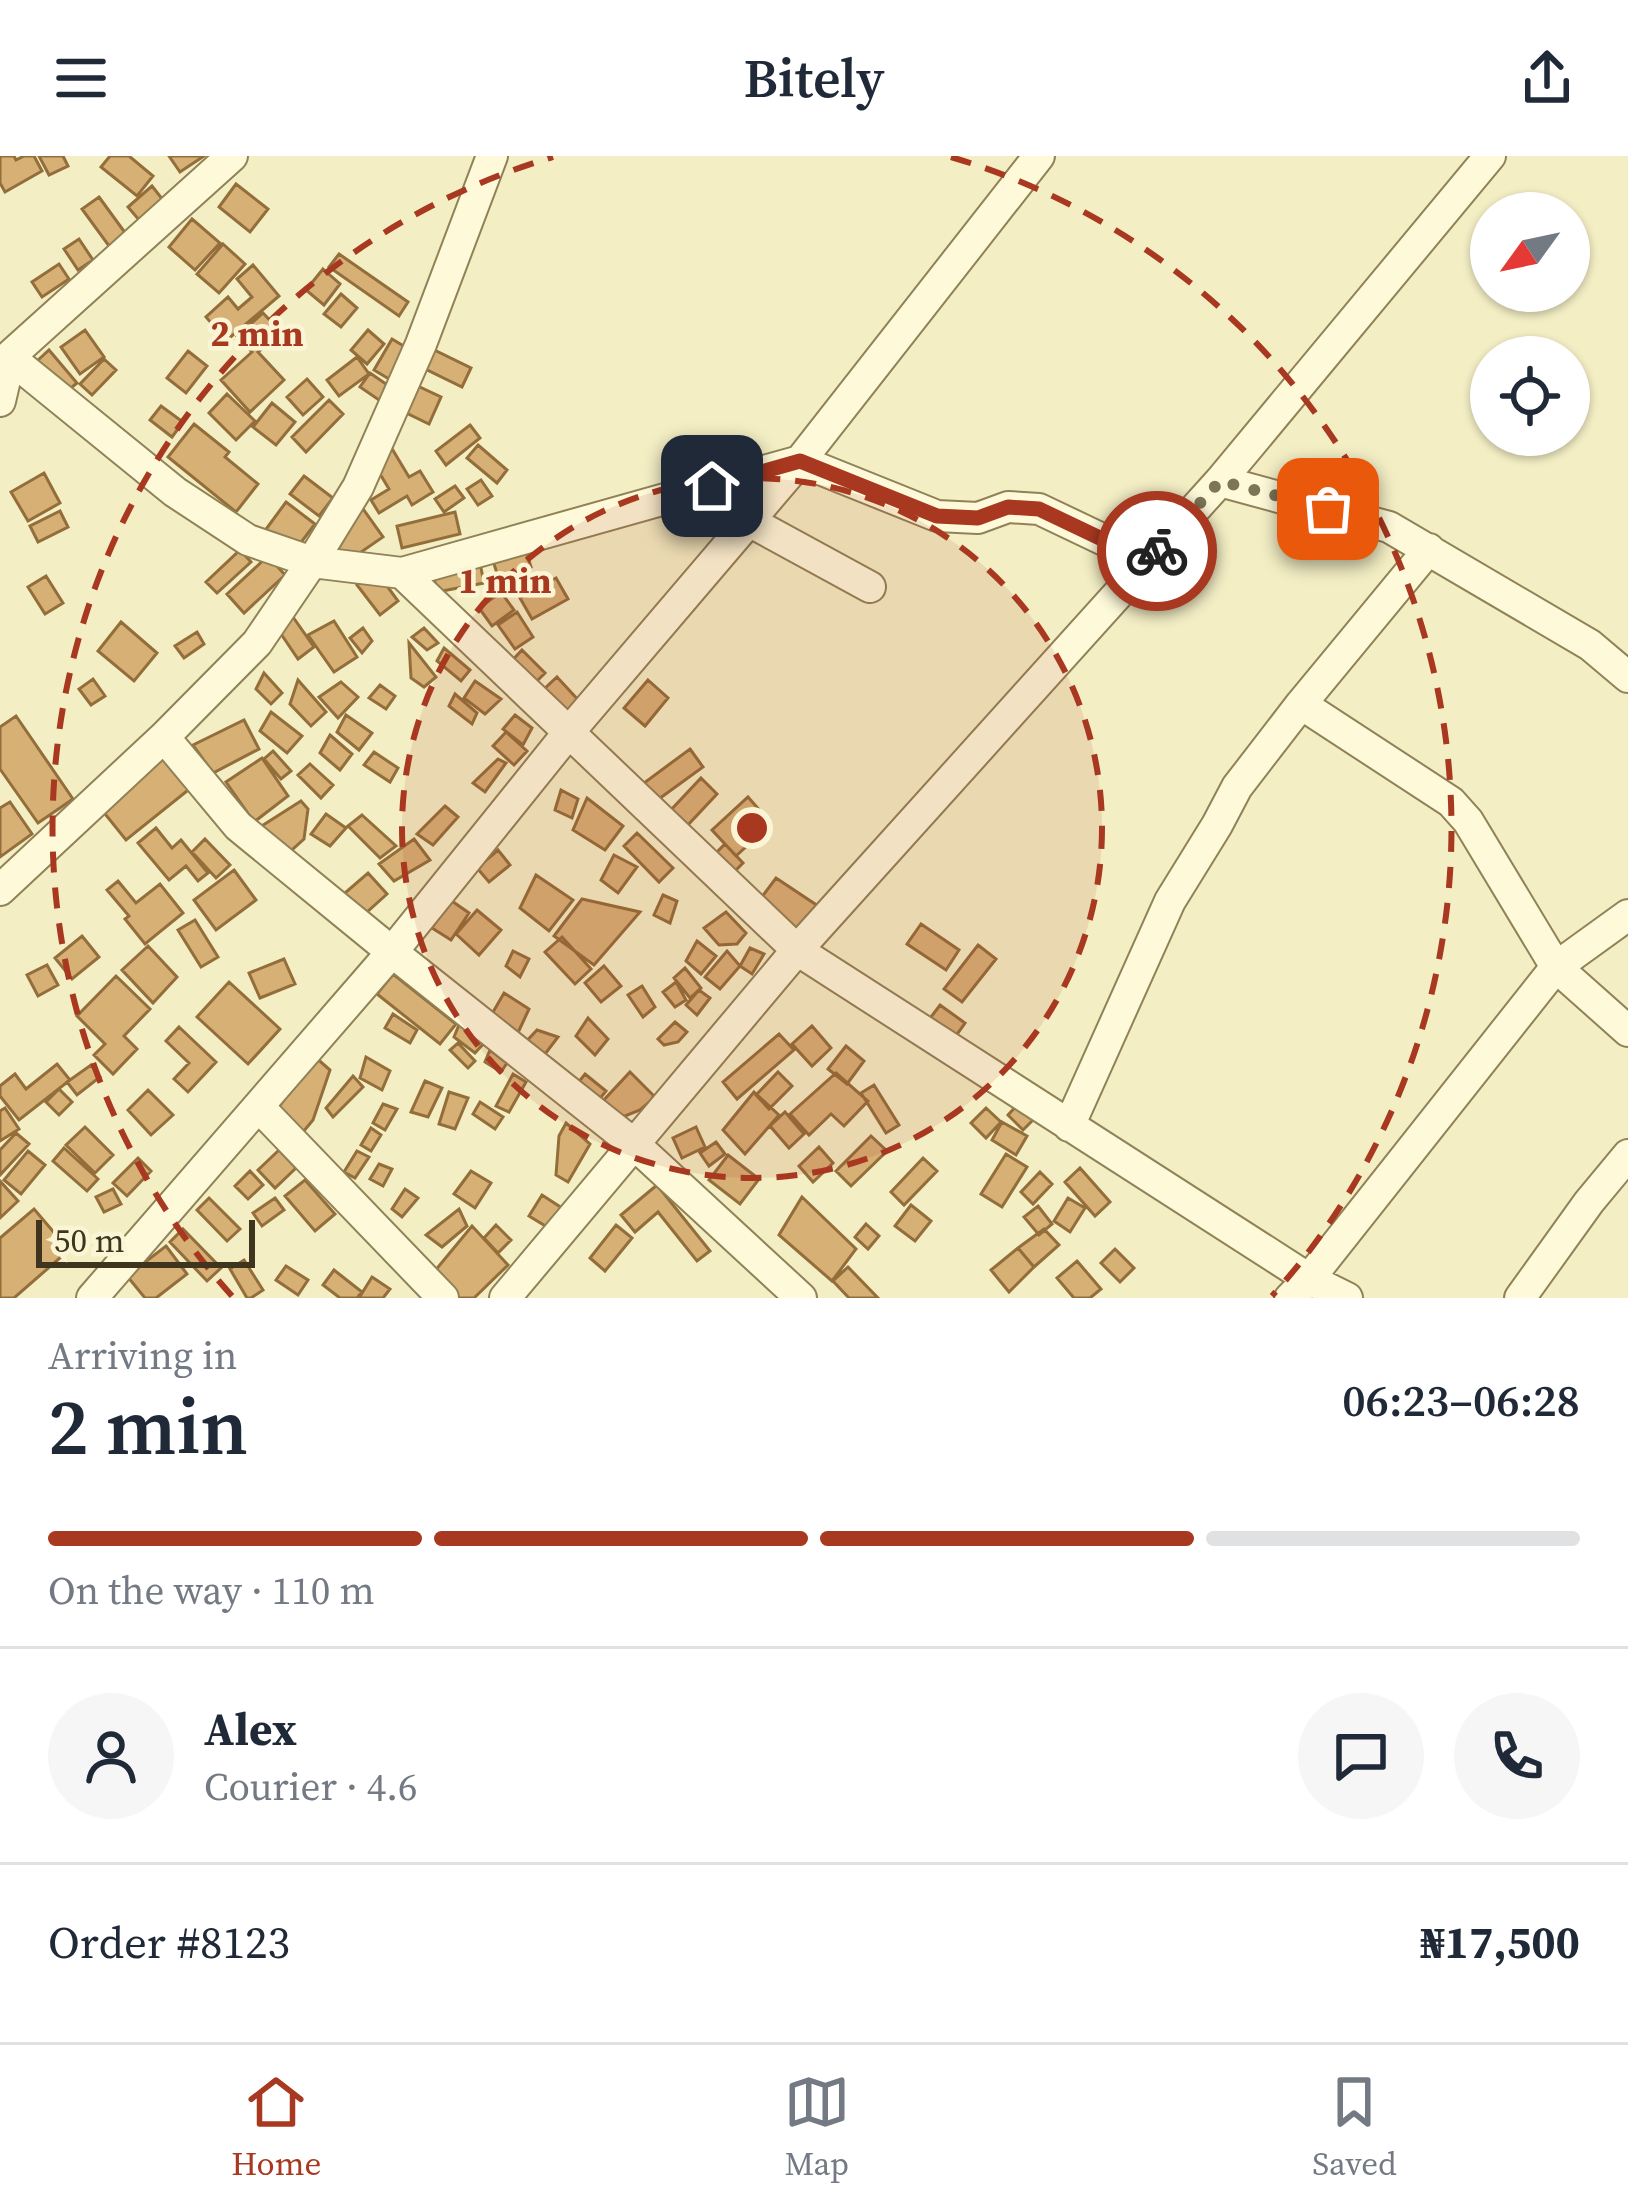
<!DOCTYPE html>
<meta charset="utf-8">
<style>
body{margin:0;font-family:"Source Serif 4",serif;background:#f6f6f7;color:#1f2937;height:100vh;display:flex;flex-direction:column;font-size:45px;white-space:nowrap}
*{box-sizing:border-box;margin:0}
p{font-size:39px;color:#747a83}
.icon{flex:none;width:66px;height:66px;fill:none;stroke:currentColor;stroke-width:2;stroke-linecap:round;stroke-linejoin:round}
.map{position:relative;height:1142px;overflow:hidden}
.side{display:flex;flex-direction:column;background:#fff;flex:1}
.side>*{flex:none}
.needle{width:78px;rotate:237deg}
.controls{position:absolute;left:1470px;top:36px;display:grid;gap:24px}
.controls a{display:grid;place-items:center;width:120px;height:120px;border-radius:50%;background:#fff;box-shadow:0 3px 9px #0004;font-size:60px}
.scale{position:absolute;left:36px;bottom:30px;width:219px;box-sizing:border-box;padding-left:12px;border:6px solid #3f341d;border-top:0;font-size:33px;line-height:42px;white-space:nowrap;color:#3f341d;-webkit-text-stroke:9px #faf6d5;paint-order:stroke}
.pin{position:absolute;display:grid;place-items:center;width:102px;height:102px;color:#fff;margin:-51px;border-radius:24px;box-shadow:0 6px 18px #0006}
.courier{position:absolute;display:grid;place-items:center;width:120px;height:120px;margin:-60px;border:9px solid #a8381f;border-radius:50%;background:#fff;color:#222;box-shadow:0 3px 15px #0007}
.overview em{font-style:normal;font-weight:600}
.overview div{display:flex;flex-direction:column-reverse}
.overview{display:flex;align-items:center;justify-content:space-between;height:204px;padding:0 48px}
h1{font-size:78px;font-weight:600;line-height:90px}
.bar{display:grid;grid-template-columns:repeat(4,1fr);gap:18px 12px;align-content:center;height:144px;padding:0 48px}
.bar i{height:15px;border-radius:9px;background:#e0e1e3}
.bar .on{background:#a8381f}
.bar p{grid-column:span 4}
.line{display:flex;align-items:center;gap:30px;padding:0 48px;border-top:3px solid #e0e1e3}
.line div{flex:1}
.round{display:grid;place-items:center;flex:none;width:126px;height:126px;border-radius:63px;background:#f6f6f7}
header{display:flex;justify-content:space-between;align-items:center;height:156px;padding:0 48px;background:#fff;font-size:54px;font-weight:600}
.menu{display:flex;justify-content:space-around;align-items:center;height:168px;border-top:3px solid #e0e1e3;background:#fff;font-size:33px;color:#747a83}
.menu a{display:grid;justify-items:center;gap:6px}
.menu .on{color:#a8381f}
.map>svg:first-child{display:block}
.building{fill:#d6b075;stroke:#936e3a;stroke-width:3}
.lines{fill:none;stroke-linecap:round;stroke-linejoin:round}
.minor-casing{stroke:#918157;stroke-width:34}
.minor{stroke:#fdf9d9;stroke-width:30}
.done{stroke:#7e7557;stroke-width:12;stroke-dasharray:0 21.6}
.route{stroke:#a8381f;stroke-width:15}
.ring{fill:none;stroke:#a8381f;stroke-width:6;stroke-dasharray:21 15}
.centre{fill:#a8381f;stroke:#faf6d5;stroke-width:6}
.ring-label{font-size:36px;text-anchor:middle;font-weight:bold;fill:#a8381f;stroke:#faf6d5;stroke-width:9;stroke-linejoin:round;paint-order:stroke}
</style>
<header><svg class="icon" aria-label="menu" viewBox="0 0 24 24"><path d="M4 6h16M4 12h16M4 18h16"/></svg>Bitely<svg class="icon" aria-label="share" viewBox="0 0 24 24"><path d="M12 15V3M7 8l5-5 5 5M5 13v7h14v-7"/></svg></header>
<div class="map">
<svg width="1628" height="1142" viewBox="0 0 1628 1142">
<rect width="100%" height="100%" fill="#f3eec4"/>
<!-- building -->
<path class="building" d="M0,0h14l2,4 8,-4h10l8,15 -37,21 -5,-9z
M39,0h24l5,10 -19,9z
M110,0h19l24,20 -16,20 -36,-29z
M169,0h35l-24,16z
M236,28l32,25 -18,23 -31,-25z
M152,30l11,14 -24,20 -11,-13z
M99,41l27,37 -17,12 -27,-37z
M192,63l28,24 -25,27 -26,-23z
M79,83l14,21 -15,10 -14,-21z
M223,88l22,20 -26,29 -22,-19z
M339,98l69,48 -9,14 -70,-49z
M59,108l10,15 -27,18 -10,-15z
M253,109l26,31 -53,45 -20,-24 22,-20 10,12 14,-12 -15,-18z
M323,113l17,15 -16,21 -18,-15z
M341,138l16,14 -16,19 -17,-13z
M263,157l18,19 -23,20 26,28 -34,32 -29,-32 31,-28 -15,-16z
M85,174l19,27 -24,17 -19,-27z
M368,174l16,14 -17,20 -16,-14z
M392,183l15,9 -18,31 -15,-9z
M420,187l51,25 -9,19 -51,-25z
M49,194l28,33 -12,10 -28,-32z
M188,195l19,15 -21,27 -19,-15z
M357,201l12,17 -30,22 -12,-16z
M104,203l12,11 -24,25 -12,-11z
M370,217l19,13 -10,14 -19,-13z
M307,223l16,18 -20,18 -16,-18z
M405,224l36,17 -12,27 -37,-18z
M227,238l28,27 -19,19 -27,-27z
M329,244l14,14 -37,38 -14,-15z
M272,247l23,19 -19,23 -23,-18z
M161,250l22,16 -11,15 -22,-17z
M194,268l35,28 -4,5 33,27 -22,28 -68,-55z
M470,269l10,13 -34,27 -10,-14z
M388,286l21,35 11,-6 13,21 -21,13 -5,-9 -28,17 -8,-13 18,-11 -21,-35z
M478,289l29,25 -10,13 -30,-25z
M44,317l16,30 -32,18 -17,-29z
M304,320l29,22 -14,18 -29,-22z
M481,324l11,16 -14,9 -11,-16z
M455,330l9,12 -20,14 -9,-13z
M286,346l29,22 -22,29 -29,-21z
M361,350l22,31 -45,31 -21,-32z
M60,355l8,16 -30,15 -8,-16z
M455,356l5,22 -58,14 -5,-22z
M524,388l7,23 -33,10 -7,-23z
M240,394l11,12 -34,31 -11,-11z
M268,400l17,19 -41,38 -17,-19z
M479,402l5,25 -47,9 -5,-24z
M376,415l22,30 -18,14 -23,-30z
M46,420l17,27 -18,11 -17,-27z
M556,422l12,21 -36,20 -12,-21z
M501,436l13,18 -22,16 -13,-18z
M517,456l16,25 -18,12 -17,-24z
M293,461l21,30 -16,12 -21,-31z
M334,465l23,36 -23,15 -26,-37z
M121,466l36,31 -23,28 -36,-30z
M363,472l9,13 -10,12 -12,-15z
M424,472l14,15 -11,7 -15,-13z
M197,476l7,12 -20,14 -9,-12z
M409,487l27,34 -12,10 -13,-9z
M444,492l26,22 -9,11 -24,-20z
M522,494l23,23 -14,14 -23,-22z
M264,517l18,20 -11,11 -15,-15z
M557,521l24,26 -14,14 -25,-26z
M93,523l12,17 -14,9 -12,-16z
M298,524l28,32 -15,14 -21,-22z
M648,524l20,18 -23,28 -21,-18z
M475,525l26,18 -16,15 -21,-16z
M341,526l17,15 -20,21 -19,-21z
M380,529l15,11 -9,13 -17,-11z
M455,538l22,19 -5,11 -23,-18z
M271,556l31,24 -15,17 -27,-22z
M346,559l26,18 -13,17 -22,-18z
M515,559l17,13 -9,17 -20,-16z
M16,560l57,83 -35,24 -38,-54v-42z
M244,564l15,29 -46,24 -20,-28z
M506,576l21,19 -13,14 -21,-19z
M330,579l22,19 -12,16 -20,-17z
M159,589l33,42 -66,53 -33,-41z
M690,593l13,18 -47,34 -12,-18z
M273,595l18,20 -10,8 -17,-20z
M374,596l24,16 -8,14 -26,-17z
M262,602l26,38 -34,26 -28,-40z
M498,603l8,4 -21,29 -12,-9z
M310,608l23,21 -12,13 -23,-23z
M701,622l16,16 -32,34 -16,-16z
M561,634l17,9 -6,19 -17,-8z
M748,641l21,24 -10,9 3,2 -26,24 -24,-26z
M587,642l36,28 -18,24 -32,-20z
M301,645l7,8 -4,30 -19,17 -25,-29z
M10,646l22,32 -32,23v-49z
M445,650l13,11 -25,28 -16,-11z
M326,658l20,14 -16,18 -19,-12z
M362,659l34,31 -16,12 -32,-32z
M156,672l16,20 9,-8 27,33 -10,8 -12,-15 -17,14 -31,-37z
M637,677l36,35 -14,14 -35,-36z
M205,683l25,26 -14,13 -24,-26z
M414,683l16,21 -36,21 -15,-17z
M725,688l18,19 -17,17 -18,-19z
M498,694l12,15 -21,17 -12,-14z
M614,699l23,12 -19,26 -17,-13z
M234,714l22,30 -40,30 -22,-30z
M368,717l19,21 -30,27 -19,-22z
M536,719l37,25 -24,31 -29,-23z
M776,722l45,30 -19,26 -44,-32z
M118,725l18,22 24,-19 23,29 -38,31 -20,-25 4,-3 -22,-26z
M663,739l14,6 -7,22 -16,-8z
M449,743l20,14 -18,27 -19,-12z
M582,743l58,13 -46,53 -40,-29z
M477,754l24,20 -22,25 -23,-21z
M726,756l20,21 -9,11 -18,1 -15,-17z
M195,764l23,37 -17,10 -23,-37z
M921,768l38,26 -13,20 -39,-26z
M82,780l17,21 -27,22 -17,-21z
M562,781l29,32 -16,15 -30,-32z
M697,785l19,15 -15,18 -15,-13z
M978,789l18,14 -34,43 -18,-13z
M148,790l29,31 -24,26 -31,-33z
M750,792l14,6 -12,20 -12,-8z
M513,795l16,8 -9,18 -14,-11z
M727,795l13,15 -20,23 -15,-12z
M284,803l11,25 -35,14 -11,-25z
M47,809l11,20 -20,11 -11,-21z
M604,810l17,20 -20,16 -16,-19z
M685,812l16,20 -11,10 -16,-20z
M393,818l63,50 -16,20 -63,-50z
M116,820l34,33 -26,27 13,13 -24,25 -19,-19 11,-11 -28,-28z
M229,826l51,47 -32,35 -51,-47z
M676,826l10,18 -11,7 -12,-15z
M642,830l13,21 -12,10 -15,-22z
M699,834l11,8 -13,17 -11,-10z
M504,837l25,16 -13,28 -27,-18z
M940,849l25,18 -15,21 -25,-19z
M393,858l24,16 -7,13 -25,-15z
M588,862l20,21 -13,16 -19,-19z
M461,864l25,21 -11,12 -21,-16z
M675,866l12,10 -9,10 -14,3 -6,-6z
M812,870l19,22 -19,18 -20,-22z
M179,871l37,35 -28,30 -14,-13 15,-16 -23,-22z
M537,874l21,7 -16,21 -20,-12z
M779,878l15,16 -57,49 -14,-17z
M458,887l17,18 -7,7 -18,-18z
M846,890l18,15 -17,23 -19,-15z
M490,894l17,13 -6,9 -16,-10z
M314,900l16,14 -17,50 -10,12 -24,-25z
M366,901l24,14 -8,19 -22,-12z
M57,908l13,16 -51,40 -19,-24v-10l15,-12 11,15z
M91,909l9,12 -23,18 -10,-13z
M630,916l23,23v4l-13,11 -20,8 -18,-16z
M778,916l14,14 -23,23 -13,-14z
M836,917l32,28 -24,25 -13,-12 -22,21 -19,-21z
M513,918l13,8 -17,30 -13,-6z
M585,918l21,17 -12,15 -21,-17z
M353,920l10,11 -30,30 -7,-9z
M425,925l17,7 -14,29 -17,-5z
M874,929l25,40 -13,8 -25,-40z
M59,933l13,13 -13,13 -13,-13z
M148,934l25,25 -22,20 -23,-25z
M449,936l19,6 -13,31 -16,-5z
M754,936l25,23 -34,39 -22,-24z
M480,946l23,15 -8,12 -22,-15z
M1020,946l16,15 -13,13 -15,-15z
M383,948l14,5 -12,21 -12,-7z
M5,952l14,21 -19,12v-30z
M986,952l15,14 -15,16 -15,-15z
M785,956l19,22 -15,14 -19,-22z
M1002,966l25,14 -11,19 -24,-15z
M566,967l24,21 -22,38 -12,-7 3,-39z
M85,971l28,28 -18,18 -29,-28z
M696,971l9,20 -23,11 -9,-20z
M371,972l10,7 -10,16 -10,-6z
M16,977l13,11 -29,31v-25z
M871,980l16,15 -36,35 -15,-15z
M716,986l9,12 -16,12 -9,-13z
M819,991l14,16 -20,19 -14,-16z
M64,992l34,31 -11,12 -34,-30z
M279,994l17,18 -21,20 -17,-18z
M28,995l17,14 -24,29 -17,-14z
M357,995l12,6 -14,21 -11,-6z
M1006,998l21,13 -25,40 -21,-13z
M728,999l31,24 -19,25 -31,-24z
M138,1002l13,13 -24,25 -14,-13z
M923,1002l14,13 -33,34 -13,-13z
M379,1008l13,5 -9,17 -13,-7z
M1080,1012l30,34 -15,14 -30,-34z
M250,1015l13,14 -15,14 -13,-13z
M471,1015l20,12 -16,25 -21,-14z
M1040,1016l12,12 -19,20 -12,-12z
M305,1024l30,34 -20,17 -30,-35z
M0,1025l18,20 -18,17z
M657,1029l53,66 -13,10 -39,-49 -23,20 -14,-17z
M113,1033l8,15 -17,8 -8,-15z
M405,1033l13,9 -16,19 -10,-8z
M542,1039l23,15 -13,20 -23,-14z
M802,1041l54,52 -24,32 -53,-46z
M209,1042l31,31 -13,12 -30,-31z
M275,1042l9,12 -22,16 -9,-13z
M1068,1042l17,10 -15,24 -16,-11z
M911,1049l20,16 -16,20 -20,-15z
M1038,1050l14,18 -13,11 -15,-18z
M34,1053l35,41 -55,48h-14v-60z
M459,1053l8,17 -25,21 -16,-12z
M866,1068l13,12 -11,13 -13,-12z
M496,1069l15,15 -13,13 -14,-15z
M616,1069l16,13 -27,33 -15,-13z
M472,1070l36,39 -34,33h-18l-22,-26z
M183,1073l38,39 -14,13 -37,-39z
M1044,1073l15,16 -25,22 -16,-19z
M166,1090l21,28 -31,24h-11l-18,-22z
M1018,1092l16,19 -25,25 -18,-22z
M1115,1093l19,19 -14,14 -19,-19z
M244,1104l19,30 -12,8h-4l-17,-29z
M1077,1105l24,28 -11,9h-16l-17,-20z
M286,1110l22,14 -10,15 -22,-15z
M848,1111l30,31h-29l-16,-17z
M334,1114l28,22 -5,6h-17l-17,-13z
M372,1121l18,12 -7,9h-24z"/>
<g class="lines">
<defs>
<path id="minor" d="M10,202l165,134 73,48 64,22 90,11 398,-112 137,55 41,2 30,-11 31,2 109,52
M0,209l232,-209
M0,245l10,-43
M1220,325l169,46 201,118 38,32
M749,365l121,66
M402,417l395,377 512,329 38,19
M1301,548l150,98 17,19 88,146 72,64
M164,581l74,89 154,126 242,192 167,154
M0,734l164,-153 93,-94 55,-81 46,-75 63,-143 71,-188
M259,951l184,191
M1069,970l101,-225 47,-76 20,-38 64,-83 128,-155
M92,1142l300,-346 177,-220 231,-271 239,-305
M505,1142l292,-348 423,-469 270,-325
M1290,1142l19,-19 247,-312 72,-52
M1520,1142l69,-96 39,-47"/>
</defs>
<!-- minor casing -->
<use href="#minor" class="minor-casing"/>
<!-- minor -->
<use href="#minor" class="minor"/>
</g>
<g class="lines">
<!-- done -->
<path class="done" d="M1157,395l63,-70 108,28"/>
<!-- route -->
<path class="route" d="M712,330l88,-25 137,55 41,2 30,-11 31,2 109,52 9,-10"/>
</g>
<!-- distance rings -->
<circle cx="752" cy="672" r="350" fill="#a8381f" fill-opacity=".12"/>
<g class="ring">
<circle cx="752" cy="672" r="350"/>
<path d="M232 1140A700 700 0 0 1 553 1M951 1A700 700 0 0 1 1272 1140"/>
</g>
<circle cx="752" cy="672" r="18" class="centre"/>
<g class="ring-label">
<text x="257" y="190">2 min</text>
<text x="505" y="437">1 min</text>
</g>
</svg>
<div class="controls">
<a><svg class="needle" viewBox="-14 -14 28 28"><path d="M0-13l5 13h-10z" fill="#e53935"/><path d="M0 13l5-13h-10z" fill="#747a83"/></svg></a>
<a><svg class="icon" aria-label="locate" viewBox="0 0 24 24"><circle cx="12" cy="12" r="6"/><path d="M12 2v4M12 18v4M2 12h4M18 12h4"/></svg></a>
</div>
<div class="scale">50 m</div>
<div class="pin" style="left:1328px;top:353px;background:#ea580c"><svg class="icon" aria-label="bag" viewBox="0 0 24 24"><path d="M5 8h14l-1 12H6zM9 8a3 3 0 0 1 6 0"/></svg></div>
<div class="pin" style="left:712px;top:330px;background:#1f2937"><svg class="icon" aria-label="home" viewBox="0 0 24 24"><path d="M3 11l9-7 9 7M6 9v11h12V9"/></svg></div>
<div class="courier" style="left:1157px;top:395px"><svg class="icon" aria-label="bike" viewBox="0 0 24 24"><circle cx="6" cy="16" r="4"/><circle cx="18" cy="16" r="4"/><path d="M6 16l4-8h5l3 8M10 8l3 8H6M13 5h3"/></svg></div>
</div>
<section class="side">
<div class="overview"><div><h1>2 min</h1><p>Arriving in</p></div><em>06:23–06:28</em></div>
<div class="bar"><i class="on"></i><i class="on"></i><i class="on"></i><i></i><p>On the way · 110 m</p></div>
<div class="line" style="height:216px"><a class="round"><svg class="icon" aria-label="person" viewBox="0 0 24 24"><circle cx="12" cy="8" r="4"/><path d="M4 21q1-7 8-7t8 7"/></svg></a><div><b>Alex</b><p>Courier · 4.6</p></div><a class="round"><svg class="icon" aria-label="chat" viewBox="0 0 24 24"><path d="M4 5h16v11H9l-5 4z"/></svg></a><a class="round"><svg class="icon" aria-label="phone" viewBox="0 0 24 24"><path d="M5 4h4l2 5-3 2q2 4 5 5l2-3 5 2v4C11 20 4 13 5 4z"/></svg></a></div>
<div class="line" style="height:156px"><div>Order #8123</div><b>₦17,500</b></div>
</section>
<nav class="menu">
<a class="on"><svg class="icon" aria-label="home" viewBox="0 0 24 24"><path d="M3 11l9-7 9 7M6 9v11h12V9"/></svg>Home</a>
<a><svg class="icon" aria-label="map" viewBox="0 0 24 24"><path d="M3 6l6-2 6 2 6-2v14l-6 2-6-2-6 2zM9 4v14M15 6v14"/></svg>Map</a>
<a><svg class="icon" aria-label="saved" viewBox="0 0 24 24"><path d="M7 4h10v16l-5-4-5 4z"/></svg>Saved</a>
</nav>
